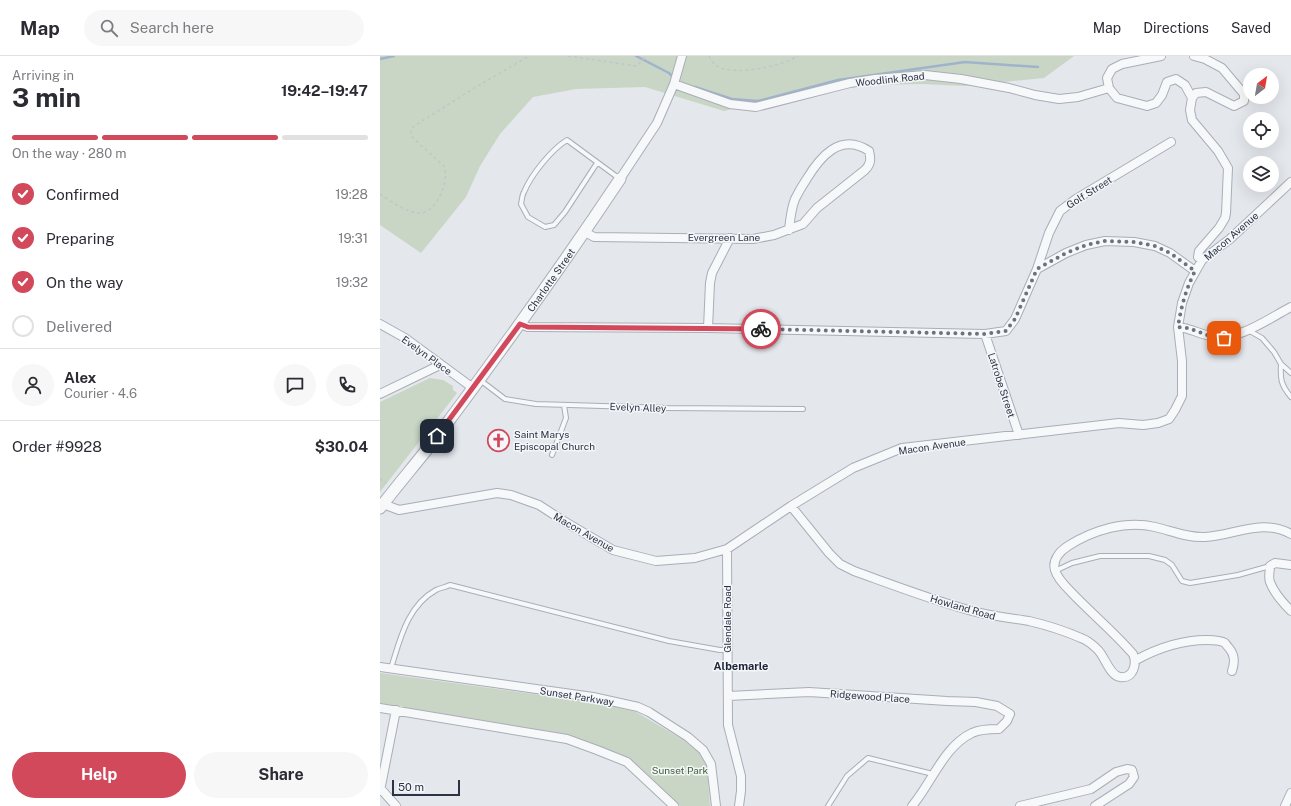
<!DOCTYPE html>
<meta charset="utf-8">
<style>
body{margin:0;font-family:"Public Sans",sans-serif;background:#f7f7f7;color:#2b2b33;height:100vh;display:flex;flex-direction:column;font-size:15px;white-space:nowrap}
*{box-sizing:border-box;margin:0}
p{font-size:13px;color:#7c7c81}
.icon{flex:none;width:22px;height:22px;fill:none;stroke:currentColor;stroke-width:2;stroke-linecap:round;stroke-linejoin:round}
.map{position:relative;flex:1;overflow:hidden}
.drawer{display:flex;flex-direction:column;background:#fff;width:380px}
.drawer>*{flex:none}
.needle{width:26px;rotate:31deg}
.controls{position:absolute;left:863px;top:12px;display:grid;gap:8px}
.controls a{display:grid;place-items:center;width:36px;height:36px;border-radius:50%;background:#fff;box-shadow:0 4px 16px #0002;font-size:20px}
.scale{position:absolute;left:12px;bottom:10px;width:68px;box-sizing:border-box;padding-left:4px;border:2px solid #2b3445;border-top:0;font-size:11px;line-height:14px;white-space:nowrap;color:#2b3445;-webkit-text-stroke:3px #f4f6f9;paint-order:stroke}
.pin{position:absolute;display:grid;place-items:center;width:34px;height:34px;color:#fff;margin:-17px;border-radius:8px;box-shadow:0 2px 6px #0006}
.courier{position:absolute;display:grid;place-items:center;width:40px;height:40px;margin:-20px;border:3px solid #d1495b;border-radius:50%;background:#fff;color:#222;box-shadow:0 1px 5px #0007}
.head em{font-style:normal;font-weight:700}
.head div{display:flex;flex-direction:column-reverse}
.head{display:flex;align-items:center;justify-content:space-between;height:68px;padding:0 12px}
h1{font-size:26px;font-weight:700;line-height:30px}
.bar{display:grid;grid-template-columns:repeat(4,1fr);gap:6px 4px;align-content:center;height:48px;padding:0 12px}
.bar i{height:5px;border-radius:3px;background:#e1e1e2}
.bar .on{background:#d1495b}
.bar p{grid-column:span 4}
.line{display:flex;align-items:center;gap:10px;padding:0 12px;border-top:1px solid #e1e1e2}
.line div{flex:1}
.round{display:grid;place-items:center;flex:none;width:42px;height:42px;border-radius:21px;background:#f7f7f7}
ol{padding:0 12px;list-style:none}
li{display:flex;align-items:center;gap:12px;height:44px}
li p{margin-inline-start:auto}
li .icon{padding:4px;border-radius:50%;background:#d1495b;color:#fff;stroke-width:4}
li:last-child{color:#7c7c81}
li i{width:22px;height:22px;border:2px solid #e1e1e2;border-radius:50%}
.button{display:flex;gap:8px;margin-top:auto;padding:8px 12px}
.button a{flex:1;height:46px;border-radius:24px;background:#d1495b;color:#fff;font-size:16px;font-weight:700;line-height:46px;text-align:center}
.button a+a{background:#f7f7f7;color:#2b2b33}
header{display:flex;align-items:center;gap:24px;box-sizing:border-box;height:56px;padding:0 20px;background:#fff;border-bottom:1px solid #e1e1e2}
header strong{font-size:19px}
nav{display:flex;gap:22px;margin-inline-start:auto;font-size:14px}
.search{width:280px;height:36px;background:#f7f7f7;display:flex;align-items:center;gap:10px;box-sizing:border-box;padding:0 14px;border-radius:22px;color:#7c7c81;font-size:15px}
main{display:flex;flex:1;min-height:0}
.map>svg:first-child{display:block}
.green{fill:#c9d6c5}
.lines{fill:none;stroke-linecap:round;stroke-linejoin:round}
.stream{stroke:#9fb4cc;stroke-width:2.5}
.service-casing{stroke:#a9aeb7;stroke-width:6}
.minor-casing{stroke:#a9aeb7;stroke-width:10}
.tertiary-casing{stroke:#a9aeb7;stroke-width:13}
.path{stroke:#c2c5cb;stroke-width:1.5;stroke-dasharray:3 3;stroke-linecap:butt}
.service{stroke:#f7f8fa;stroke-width:4}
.minor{stroke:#f7f8fa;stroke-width:8}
.tertiary{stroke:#f7f8fa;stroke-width:11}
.done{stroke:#6c737f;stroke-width:4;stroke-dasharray:0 7.2}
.route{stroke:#d1495b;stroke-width:5}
.labels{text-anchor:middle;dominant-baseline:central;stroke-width:3;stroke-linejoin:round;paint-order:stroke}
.street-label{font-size:10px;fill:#2b3445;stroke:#f4f6f9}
.poi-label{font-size:10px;fill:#2b3445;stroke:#f4f6f9;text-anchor:start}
.park-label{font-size:10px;fill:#3f6138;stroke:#f4f6f9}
.neighbourhood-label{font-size:11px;font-weight:bold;fill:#1d2536;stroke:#f4f6f9}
</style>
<header>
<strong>Map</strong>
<div class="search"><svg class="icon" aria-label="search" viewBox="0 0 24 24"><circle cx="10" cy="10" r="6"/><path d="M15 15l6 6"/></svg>Search here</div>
<nav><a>Map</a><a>Directions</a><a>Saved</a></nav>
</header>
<main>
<section class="drawer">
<div class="head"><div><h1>3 min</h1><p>Arriving in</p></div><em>19:42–19:47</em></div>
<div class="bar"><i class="on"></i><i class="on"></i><i class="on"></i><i></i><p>On the way · 280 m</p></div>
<ol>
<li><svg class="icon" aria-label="check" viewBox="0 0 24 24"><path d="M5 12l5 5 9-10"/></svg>Confirmed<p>19:28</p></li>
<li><svg class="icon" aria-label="check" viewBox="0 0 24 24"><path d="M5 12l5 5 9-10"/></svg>Preparing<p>19:31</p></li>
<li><svg class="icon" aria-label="check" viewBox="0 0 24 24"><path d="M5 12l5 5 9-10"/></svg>On the way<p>19:32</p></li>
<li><i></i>Delivered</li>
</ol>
<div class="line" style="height:72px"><a class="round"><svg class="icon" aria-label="person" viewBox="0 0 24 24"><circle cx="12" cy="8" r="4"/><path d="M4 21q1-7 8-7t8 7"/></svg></a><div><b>Alex</b><p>Courier · 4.6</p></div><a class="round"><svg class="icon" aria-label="chat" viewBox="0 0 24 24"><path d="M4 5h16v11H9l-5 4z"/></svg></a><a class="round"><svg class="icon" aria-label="phone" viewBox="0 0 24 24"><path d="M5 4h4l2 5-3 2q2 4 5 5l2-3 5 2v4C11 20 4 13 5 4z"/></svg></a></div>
<div class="line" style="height:52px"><div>Order #9928</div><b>$30.04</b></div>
<div class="button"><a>Help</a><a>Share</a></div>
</section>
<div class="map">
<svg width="911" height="750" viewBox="0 0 911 750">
<rect width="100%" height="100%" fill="#e4e7ec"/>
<!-- green -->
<path class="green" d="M0,0h694l-30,22 -80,8 -42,-2 -97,2 -101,25 -79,-24 -69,2 -43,8 -33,37 -20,32 -14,31 -45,56 -41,-28z
M50,322l13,2 10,6v4l4,3 -77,99v-90z
M0,617l220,30 36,9 49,29 15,12 7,13 3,40h-30l-51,-47 -61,-24 -188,-32z"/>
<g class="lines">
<!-- stream -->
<path class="stream" d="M256,0l33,17 5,5
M0,3l14,-3
M315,31l37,12 26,2 80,-21 127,-18 73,5"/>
<defs>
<path id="service" d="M217,107l-32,49 -11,13 -9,2 -17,-10 -7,-13c1,-4 1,-9 3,-12 7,-17 27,-42 43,-52l53,39
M868,274l14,8 12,14 7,12 10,9
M901,308c-1,15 0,21 10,33
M100,324l25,19 31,5 132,4 135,1
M172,399l14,-37 -2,-13
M675,515l17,-8 28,-7h49l16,4 7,5 10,16 8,2 48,-8 32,-9
M11,612c9,-28 16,-62 45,-78 4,-2 10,-3 14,-5l219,56 51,9h7
M448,750l19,-30 21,-18 65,16"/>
<path id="minor" d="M781,0l-39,8 -10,5 -5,9 2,10 8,10 30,8 9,-3 6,-8 5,-13 9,-3 9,6 7,13
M814,0l11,3 17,9 22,26v7l-10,5 -28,-14 -10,1 -4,5 -2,12 2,10 26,31 10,17 -2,45 -1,5 -6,10 -20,23 -1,6 4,3
M294,28l56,20 26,3 94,-24 25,-4 50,-4 36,4 48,9 26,7 24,4 19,-2 31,-9
M240,123l37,-56 17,-39 8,-28
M205,176l9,5 159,2 21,-4 29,-11 14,-16 48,-38c6,-6 6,-11 4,-19 -29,-19 -49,6 -63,29 -4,6 -8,13 -11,19 -4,10 -5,21 -6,31
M657,213l12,-36 11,-22 16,-12 95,-57
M0,268l25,14 68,50
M140,268l8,3 180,1 277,6 21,-3 9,-12 22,-50 29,-16 20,-8 19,-4 29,1 21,4 15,7 25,18
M798,271c12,1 21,7 33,9 26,6 57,-17 80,-29
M328,272l2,-45 2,-10 18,-35
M605,278l34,101
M0,338l60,-29
M3,448l16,6 98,-17 14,2 28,10 23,15 51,30 43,11 39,-3 32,-9 64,-43 62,-38 49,-20 217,-25 24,2 15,-2 11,-4 6,-9 7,-14v-35l-4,-34 4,-24 7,-20 13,-23 28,-21 61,-57
M411,450l38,47 11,11 14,7c39,14 78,29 118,40 19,5 38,7 57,10 17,4 36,10 52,17 6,2 12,7 17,12 7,7 12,26 22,27 14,2 17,-14 13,-23 -19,-22 -42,-41 -62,-62 -6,-6 -14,-14 -16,-22 -3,-10 5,-19 13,-24 25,-16 58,-26 87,-19 17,4 33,11 50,10 30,-2 58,-19 86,-3
M347,493l1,176 13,51v15l-2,15
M911,509l-16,-2 -5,3c0,5 -2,11 0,16 4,11 13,21 21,29
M756,604c22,-12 45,-20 71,-20 5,0 13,0 18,3 1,1 2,3 4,5 6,7 6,14 3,23
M0,611l213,30 45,10 11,5 39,25 15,13 8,14 5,42
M348,640l81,-4 138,9 29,1 21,4 13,8 -3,7 -8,8c-9,0 -19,0 -27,4 -28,13 -41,51 -60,73
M0,652l187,31 30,11 30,12 47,44
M1,733l15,17
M0,735l16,-81
M640,750l71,-17 25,-17 11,-3 5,1 2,7 -5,7 -34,22
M905,750l6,-13"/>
<g id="tertiary">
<path id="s1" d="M0,452c19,-25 40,-49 59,-74 62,-83 123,-168 181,-255"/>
</g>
</defs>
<!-- service casing -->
<use href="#service" class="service-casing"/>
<!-- minor casing -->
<use href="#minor" class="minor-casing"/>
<!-- tertiary casing -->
<use href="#tertiary" class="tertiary-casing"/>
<!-- path -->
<path class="path" d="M188,0l69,10 9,-10
M329,0c2,4 5,9 10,11 17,9 63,-1 79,-11
M0,138c11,8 26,18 39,19 18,1 31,-34 25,-47l-32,-29 -1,-7 3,-4 62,-39 53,-31
M0,423l6,4"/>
<!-- service -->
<use href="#service" class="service"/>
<!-- minor -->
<use href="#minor" class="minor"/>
<!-- tertiary -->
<use href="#tertiary" class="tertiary"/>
</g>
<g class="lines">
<!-- done -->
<path class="done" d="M381,273l224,5 21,-3 9,-12 22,-50 29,-16 20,-8 18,-4 30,1 21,4 15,7 25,18c-9,18 -14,36 -17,56l10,1 22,8 14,2"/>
<!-- route -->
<path class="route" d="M57,380l83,-112 8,3 233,2"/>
</g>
<!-- icons -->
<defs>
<symbol id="church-ring" viewBox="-11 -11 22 22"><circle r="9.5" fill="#f4f6f9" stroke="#d1495b" stroke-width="1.5"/><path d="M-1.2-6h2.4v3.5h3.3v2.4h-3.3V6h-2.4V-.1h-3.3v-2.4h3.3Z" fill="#d1495b"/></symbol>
</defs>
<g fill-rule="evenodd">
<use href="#church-ring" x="106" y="372" width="25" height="25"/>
</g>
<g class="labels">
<!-- street labels -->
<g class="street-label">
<text transform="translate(510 23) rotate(-6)">Woodlink Road</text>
<text transform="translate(709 136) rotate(-32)">Golf Street</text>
<text transform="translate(851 180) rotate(-41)">Macon Avenue</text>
<text x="344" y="181">Evergreen Lane</text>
<text stroke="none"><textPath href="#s1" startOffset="285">Charlotte Street</textPath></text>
<text transform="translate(47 299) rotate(36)">Evelyn Place</text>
<text transform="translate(622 329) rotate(72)">Latrobe Street</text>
<text transform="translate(258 351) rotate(2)">Evelyn Alley</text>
<text transform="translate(552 390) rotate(-8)">Macon Avenue</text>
<text transform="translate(204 476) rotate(30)">Macon Avenue</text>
<text transform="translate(583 551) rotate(16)">Howland Road</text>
<text transform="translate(347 563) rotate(-90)">Glendale Road</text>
<text transform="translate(197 640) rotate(9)">Sunset Parkway</text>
<text transform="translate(490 640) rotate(4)">Ridgewood Place</text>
</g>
<!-- poi labels -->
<g class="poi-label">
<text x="134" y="378">Saint Marys<tspan x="134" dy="12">Episcopal Church</tspan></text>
</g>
<!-- park labels -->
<g class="park-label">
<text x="300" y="714">Sunset Park</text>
</g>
<!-- neighbourhood labels -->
<g class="neighbourhood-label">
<text x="361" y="610">Albemarle</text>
</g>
</g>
</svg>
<div class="controls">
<a><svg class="needle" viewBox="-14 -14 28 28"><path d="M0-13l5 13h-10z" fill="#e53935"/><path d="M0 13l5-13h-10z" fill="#7c7c81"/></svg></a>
<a><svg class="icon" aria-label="locate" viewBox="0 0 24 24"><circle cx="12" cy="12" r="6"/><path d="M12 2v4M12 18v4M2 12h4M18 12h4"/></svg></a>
<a><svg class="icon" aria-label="layers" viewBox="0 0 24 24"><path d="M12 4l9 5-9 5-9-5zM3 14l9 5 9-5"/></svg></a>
</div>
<div class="scale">50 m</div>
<div class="pin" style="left:844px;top:282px;background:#ea580c"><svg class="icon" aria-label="bag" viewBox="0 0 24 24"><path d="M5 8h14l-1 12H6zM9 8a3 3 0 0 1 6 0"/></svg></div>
<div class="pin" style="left:57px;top:380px;background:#1f2937"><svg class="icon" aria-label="home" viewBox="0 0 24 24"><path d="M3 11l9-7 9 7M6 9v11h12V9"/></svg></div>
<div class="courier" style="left:381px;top:273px"><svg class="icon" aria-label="bike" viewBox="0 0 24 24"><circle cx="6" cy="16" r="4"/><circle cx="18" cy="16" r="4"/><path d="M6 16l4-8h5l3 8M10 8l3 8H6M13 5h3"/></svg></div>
</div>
</main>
